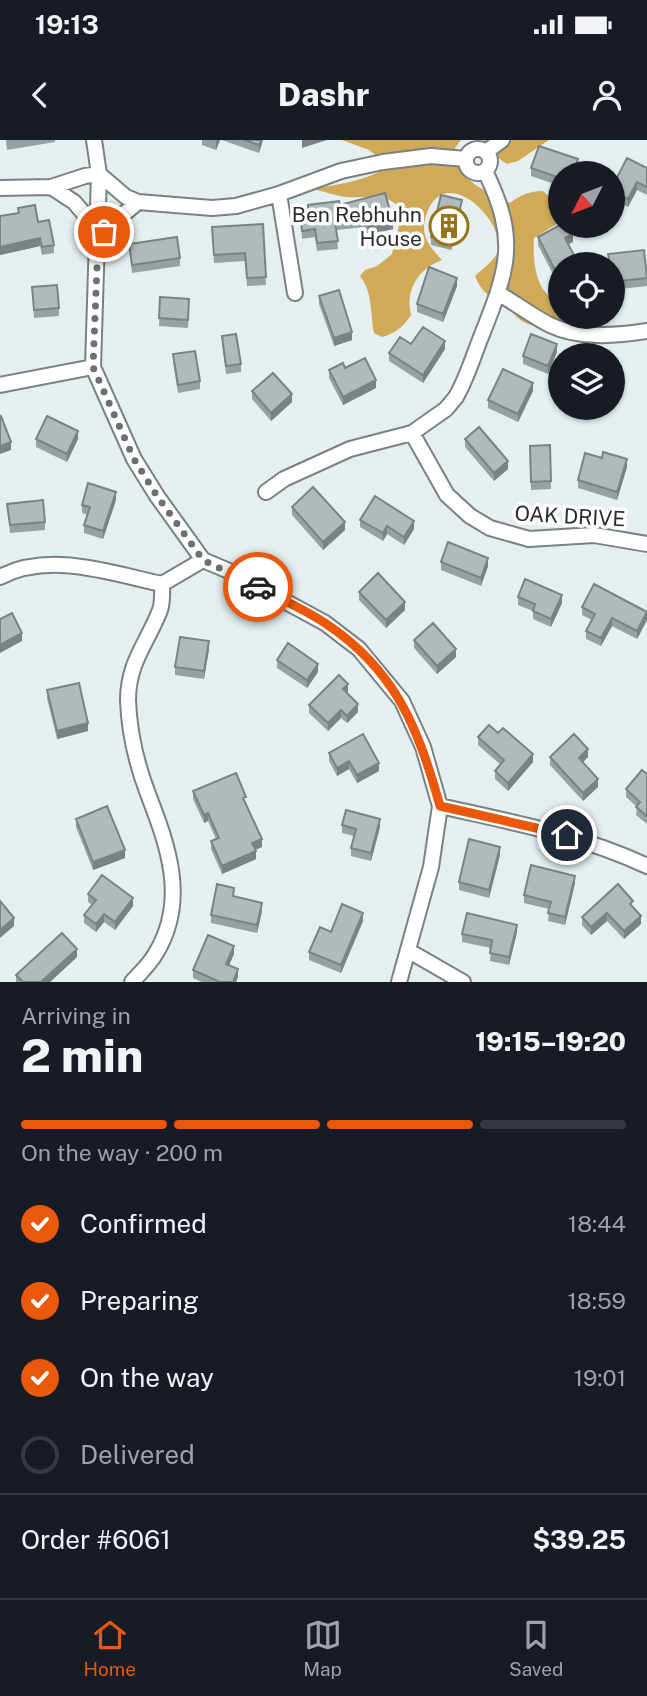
<!DOCTYPE html>
<meta charset="utf-8">
<style>
body{margin:0;font-family:"Public Sans",sans-serif;background:#20242c;color:#f1f3f6;height:100vh;display:flex;flex-direction:column;font-size:26px;white-space:nowrap}
*{box-sizing:border-box;margin:0}
p{font-size:23px;color:#9ea1a6}
.icon{flex:none;width:38px;height:38px;fill:none;stroke:currentColor;stroke-width:2;stroke-linecap:round;stroke-linejoin:round}
.map{position:relative;height:842px;overflow:hidden}
.drawer{display:flex;flex-direction:column;background:#171b24;flex:1}
.drawer>*{flex:none}
.needle{width:46px;rotate:228deg}
.tools{position:absolute;left:548px;top:21px;display:grid;gap:14px}
.tools a{display:grid;place-items:center;width:77px;height:77px;border-radius:50%;background:#171b24;box-shadow:0 2px 5px #0004;font-size:35px}
.pin{position:absolute;display:grid;place-items:center;width:60px;height:60px;color:#fff;margin:-30px;border:4px solid #fff;border-radius:50%;box-shadow:0 2px 7px #0007}
.courier{position:absolute;display:grid;place-items:center;width:70px;height:70px;margin:-35px;border:5px solid #ea580c;border-radius:50%;background:#fff;color:#222;box-shadow:0 2px 9px #0007}
.head em{font-style:normal;font-weight:800}
.head div{display:flex;flex-direction:column-reverse}
.head{display:flex;align-items:center;justify-content:space-between;height:119px;padding:0 21px}
h1{font-size:46px;font-weight:800;line-height:52px}
.bar{display:grid;grid-template-columns:repeat(4,1fr);gap:10px 7px;align-content:center;height:84px;padding:0 21px}
.bar i{height:9px;border-radius:5px;background:#363941}
.bar .selected{background:#ea580c}
.bar p{grid-column:span 4}
.line{display:flex;align-items:center;gap:18px;padding:0 21px;border-top:2px solid #363941}
.line div{flex:1}
ol{padding:0 21px;list-style:none}
li{display:flex;align-items:center;gap:21px;height:77px}
li p{margin-inline-start:auto}
li .icon{padding:7px;border-radius:50%;background:#ea580c;color:#fff;stroke-width:4}
li:last-child{color:#9ea1a6}
li i{width:38px;height:38px;border:4px solid #363941;border-radius:50%}
.status{display:flex;justify-content:space-between;align-items:center;height:49px;padding:0 35px;background:#171b24;direction:ltr}
.status svg{height:19px;fill:currentColor}
header{display:flex;justify-content:space-between;align-items:center;height:91px;padding:0 21px;background:#171b24;font-size:32px;font-weight:800}
.tab-bar{display:flex;justify-content:space-around;align-items:center;height:98px;border-top:2px solid #363941;background:#171b24;font-size:19px;color:#9ea1a6}
.tab-bar a{display:grid;justify-items:center;gap:4px}
.tab-bar .selected{color:#ea580c}
.map>svg:first-child{display:block}
.forest{fill:#d0aa57}
.lines{fill:none;stroke-linecap:round;stroke-linejoin:round}
.street-casing{stroke:#798283;stroke-width:18}
.street{stroke:#fff;stroke-width:14}
.wall{fill:#97a0a2}
.shaded-wall{fill:#7b8284}
.building{fill:#b0babc;stroke:#7b8284;stroke-width:2}
.done{stroke:#6b7072;stroke-width:7;stroke-dasharray:0 12.6}
.route{stroke:#ea580c;stroke-width:9}
.labels{text-anchor:middle;dominant-baseline:central;stroke-width:7;stroke-linejoin:round;paint-order:stroke}
.poi-label{font-size:21px;fill:#292c2d;stroke:#fff;text-anchor:end}
.street-label{font-size:21px;fill:#292c2d;stroke:#fff}
</style>
<div class="status"><b>19:13</b><svg viewBox="0 0 49 12"><path d="M0 12V9h3v3zM5 12V6h3v6zM10 12V3h3v9zM15 12V0h3v12zM26 1h20v11H26zM47 4h2v5h-2z"/></svg></div>
<header><svg class="icon" aria-label="back" viewBox="0 0 24 24"><path d="M15 5l-7 7 7 7"/></svg>Dashr<svg class="icon" aria-label="person" viewBox="0 0 24 24"><circle cx="12" cy="8" r="4"/><path d="M4 21q1-7 8-7t8 7"/></svg></header>
<div class="map">
<svg width="647" height="842" viewBox="0 0 647 842">
<rect width="100%" height="100%" fill="#e5eff2"/>
<!-- forest -->
<path class="forest" d="M342,0h119l-6,8c2,33 28,42 55,55 10,-8 20,-12 33,-12l17,16v15l-26,16c-1,15 0,32 6,46 5,11 20,20 20,33l8,2c-14,5 -30,11 -44,3 -7,-3 -12,-11 -17,-15 -16,-12 -24,-11 -32,-31 6,-6 19,-15 22,-23 12,-30 -52,-92 -70,-40 -8,21 1,32 15,47 -24,9 -37,30 -31,55 -8,12 -15,18 -29,22l-8,-4c-4,-21 -1,-40 -14,-57l5,-6 12,-4 15,-12 10,-41c-12,-23 -33,-14 -55,-16 -12,-1 -23,-6 -34,-8 26,-5 54,-8 76,-23l-20,-16z
M483,0h66l-31,21 -11,3 -13,-9z"/>
<g class="lines">
<defs>
<path id="street" d="M94,0l5,34 -6,193 41,92 23,37 46,64 26,11 96,52 34,26 43,52 21,46 17,59 -9,61 -32,115
M466 21a12 12 0 1 1 24 0a12 12 0 1 1-24 0Z
M486,12l16,-12
M51,47l23,15 24,28
M0,48l51,-1 34,-11 14,-2 27,23 12,5 74,6 24,-2 43,-12 62,-23 42,-9 48,-6 35,3
M279,54l16,99
M98,102l15,-19 25,-21
M498,153c17,10 34,23 52,32 29,14 66,11 97,6
M0,245l93,-18
M412,293l35,62 23,21 20,12 39,11 65,-4 53,9
M266,352l18,-13 66,-30 62,-16 34,-24 10,-12c11,-19 17,-40 25,-60 27,-68 38,-97 4,-166
M0,437c50,-26 110,-4 162,7
M162,444l41,-24
M440,666c71,16 141,29 207,60
M409,811l54,31
M132,842c8,-9 18,-18 24,-29 32,-53 12,-107 -8,-159 -11,-29 -19,-63 -20,-94 0,-38 20,-58 32,-90 3,-8 2,-18 2,-26"/>
</defs>
<!-- street casing -->
<use href="#street" class="street-casing"/>
<!-- street -->
<use href="#street" class="street"/>
</g>
<!-- wall -->
<path class="wall" d="M6,0h49v2l-48,8z
M202,0h18l-4,10 -14,-5z
M222,0h41l-4,13z
M578,27l-18,6v13l-29,-10v-8z
M647,28v27l-10,-5 -9,17 -16,-8v-12z
M340,65l53,24 -25,6 -3,-8 -29,3 2,19 -21,2 -2,-14 -13,2 -2,-29z
M18,68l20,14 16,23v8l-12,2 -2,-9 -40,9v-39l18,-3z
M462,68l-2,10 7,9 -3,11 -9,-2 -4,14 -20,-5v-8z
M263,84l3,61 -19,1 -2,-25 -31,2 -2,-36z
M538,97l35,5 -5,2 10,20 -21,18 -19,-37z
M129,104l51,14v8l-48,7z
M608,114l39,21v11l-35,4v-26h-3z
M457,146l-14,36 -26,-10v-8z
M32,147l27,21v8l-25,2z
M319,156l33,44 -18,6 -15,-42z
M160,157l29,2 -1,29 -29,-2z
M222,196l19,28v8l-15,2 -4,-30z
M411,204l34,5 -22,34 -34,-22v-8z
M557,212l-9,22 -25,-10v-8z
M173,214l27,27v8l-22,4 -5,-31z
M612,226h9l-1,28h-8z
M345,228l31,20 -33,17 -14,-27v-8z
M252,251l40,11 -21,19 -19,-22z
M533,251l-15,31 -30,-14v-8z
M36,299h42l-11,23 -31,-15z
M465,299l43,30 -14,12 -29,-34z
M550,305l1,44 -20,1 -1,-44z
M627,327l-10,33 -39,-12v-8z
M116,360l-13,39 -19,-6v-8l4,-10 -6,-2v-8z
M7,364l38,18v8l-35,3z
M292,367l53,23 -22,20 -31,-35z
M360,380l54,9 -10,16 -17,-11 -4,7 -23,-14z
M441,422l47,4 -7,20 -40,-16z
M359,452l46,18 -19,18 -27,-28z
M518,457l44,6 -11,24 -18,-8v-8l-15,-6z
M582,467l65,13 -10,19 -25,-13 -11,20 -15,-7v-8l6,-11 -10,-5z
M414,500l42,17 -19,17 -23,-26z
M209,509l-5,30 -29,-4v-8z
M277,520l41,12 -11,16 -30,-20z
M47,550l41,41 -31,8 -10,-41z
M348,552l-1,1 11,19 -11,11 -6,-5 -13,13 -19,-18v-8z
M478,597l55,25 -25,29 -13,-12v-8l6,-6 -23,-20z
M329,613l50,18 -22,12 -8,-14 -12,7 -8,-15z
M550,617h38l-5,5 15,25 -15,14 -33,-36z
M647,634v50l-11,-9 1,-8 -11,-10v-8z
M193,651l53,14 16,42 -7,3 1,9 -34,15 -11,-25v-8l5,-2 -8,-18 -4,2 -11,-24z
M76,679l49,39 -32,12 -17,-43z
M342,685l38,2 -9,34 -20,-5v-8l3,-12 -12,-3z
M500,715l-11,43 -30,-8v-8z
M575,743l-10,42 -17,-4 1,-12 -25,-6v-8z
M88,754l45,12 -18,24 -11,-8 -8,10 -12,-9v-8l8,-10 -4,-3z
M234,757l28,14 -5,22 -46,-10v-8z
M633,769l8,15 -17,15 -17,-18 -16,14 -9,-10v-8z
M363,781l-22,52 -32,-13v-8l22,-20z
M517,792l-8,33 -19,-4 1,-13 -29,-6v-8z
M234,814l-5,11 9,12 -2,5h-34l-9,-4v-8z
M77,817l-27,25h-34v-7z"/>
<!-- shaded-wall -->
<path class="shaded-wall" d="M217,0h3l-4,10v-8z
M261,0h2l-4,13v-8z
M302,0h25l-25,8z
M578,19v8l-2,6h-3z
M637,42v8l-9,17v-8z
M393,81v8l-25,6v-8z
M455,88v8l-4,14v-8z
M573,94v8l-8,4v-8z
M40,98v8l-40,9v-8z
M560,132v8l-3,2v-8z
M457,138v8l-14,36v-8z
M352,192v8l-18,6v-8z
M445,201v8l-22,34v-8z
M557,204v8l-9,22v-8z
M376,240v8l-33,17v-8z
M533,243v8l-15,31v-8z
M292,254v8l-21,19v-8z
M78,291v8l-11,23v-8z
M11,302v8l-11,4v-8z
M627,319v8l-10,33v-8z
M508,321v8l-14,12v-8z
M116,352v8l-13,39v-8z
M414,381v8l-10,16v-8z
M345,382v8l-22,20v-8z
M387,386v8l-4,7v-8z
M488,418v8l-7,20v-8z
M562,455v8l-11,24v-8z
M405,462v8l-19,18v-8z
M647,472v8l-10,19v-8z
M612,478v8l-11,20v-8z
M22,493v8l-22,12v-8z
M209,501v8l-5,30v-8z
M456,509v8l-19,17v-8z
M318,524v8l-11,16v-8z
M348,544v8l-5,5v-8z
M358,564v8l-11,11v-7z
M341,570v8l-13,13v-8z
M88,583v8l-31,8v-8z
M588,609v8l-9,9v-8z
M533,614v8l-25,29v-8z
M349,621v8l-12,7v-8z
M379,623v8l-22,12v-8z
M598,639v8l-15,14v-8z
M208,673v8l-4,2v-8z
M380,679v8l-9,34v-8z
M262,699v8l-10,4v-8z
M500,707v8l-11,43v-8z
M125,710v8l-32,12v-8z
M256,711v8l-34,15v-8z
M575,736v7l-10,42v-8z
M133,758v8l-18,24v-8z
M262,763v8l-5,22v-8z
M363,773v8l-22,52v-8z
M607,773v8l-16,14v-8z
M104,774v8l-8,10v-8z
M641,776v8l-17,15v-8z
M14,778v8l-14,12v-8z
M517,785v7l-8,33v-8z
M234,806v8l-8,18v-8z
M77,809v8l-27,25h-9z
M238,829v8l-2,5h-3z"/>
<!-- building -->
<path class="building" d="M244,0h17l-2,5z
M539,6l39,13 -5,14h-13v5l-29,-10z
M627,18l20,10v19l-10,-5 -9,17 -16,-8v-4z
M385,53l8,28 -25,6 -3,-8 -30,4 3,18 -21,2 -2,-14 -13,2 -2,-21 8,-1v-4l31,-4 1,4z
M441,55l21,5 -4,17 9,2 -3,11 -9,-2 -4,14 -20,-5z
M35,65l3,17 11,-2 5,25 -12,2 -2,-9 -40,9v-31l19,-3 -1,-5z
M263,84l3,53 -19,1 -2,-25 -31,2 -2,-28z
M560,85l9,1 4,8 -8,4 13,25 -2,1h-16v8l-3,2 -19,-37z
M177,97l3,21 -48,7 -3,-21z
M644,110l3,28 -35,4v-18h-2l-2,-10z
M429,127l28,11 -14,36 -26,-10z
M57,145l2,23 -25,2 -2,-23z
M339,150l13,42 -18,6 -15,-42z
M160,157l29,2 -1,21 -29,-2z
M423,187l22,14 -22,34 -34,-22 11,-16 11,7z
M236,194l5,30 -15,2 -4,-30z
M531,194l26,10 -9,22 -25,-10z
M195,211l5,30 -22,4 -5,-31z
M365,218l11,22 -33,17 -14,-27 14,-7 2,5z
M612,226h9l-1,20h-8z
M503,229l30,14 -15,31 -30,-14z
M273,233l19,21 -21,19 -19,-22z
M1,276l10,26 -11,4v-29z
M47,276l31,15 -11,23 -31,-15z
M479,287l29,34 -14,12 -29,-34z
M550,305l1,36 -20,1 -1,-36z
M603,312l24,7 -10,33 -39,-12 7,-27 17,5z
M88,343l28,9 -13,39 -19,-6 6,-18 -8,-2z
M313,347l32,35 -22,20 -31,-35z
M375,356l39,25 -10,16 -17,-11 -4,7 -23,-13z
M43,360l2,22 -35,3 -3,-21z
M448,402l40,16 -7,20 -40,-16z
M378,433l27,29 -19,18 -27,-28z
M525,439l37,16 -11,24 -18,-8 2,-7 -17,-7z
M594,444l53,28 -10,19 -25,-13 -11,20 -15,-7 9,-17 -13,-7z
M12,473l10,20 -22,12v-26z
M433,483l23,26 -19,17 -23,-26z
M180,497l29,4 -5,30 -29,-4z
M288,503l30,21 -11,16 -30,-20z
M339,535l9,9 -5,5 15,15 -11,12 -6,-6 -13,13 -19,-18z
M79,543l9,40 -31,8 -10,-41z
M489,585l9,8 5,-5 30,26 -25,29 -13,-12 9,-11 -26,-23z
M363,594l16,29 -22,12 -8,-14 -12,7 -8,-15z
M574,594l14,15 -9,9 19,21 -15,14 -33,-36z
M642,630l5,4v42l-11,-9 4,-5 -14,-13z
M236,633l10,24 -3,1 19,41 -10,4 4,8 -34,15 -11,-25 8,-3 -11,-25 -4,2 -11,-24z
M107,666l18,44 -32,12 -17,-43z
M346,670l34,9 -9,34 -20,-5 5,-19 -14,-4z
M469,699l31,8 -11,43 -30,-8z
M531,725l44,11 -10,41 -17,-4 3,-11 -27,-7z
M102,735l31,23 -18,24 -11,-8 -8,10 -12,-9 12,-15 -8,-6z
M217,744l17,4 -1,8 29,7 -5,22 -46,-10z
M618,744l15,17 -3,3 11,12 -17,15 -17,-18 -16,14 -9,-10z
M0,761l14,17 -14,12z
M342,764l21,9 -22,52 -32,-13 11,-25 11,5z
M467,773l50,12 -8,32 -19,-4 2,-13 -30,-6z
M62,793l15,16 -36,33h-18l-7,-7z
M208,795l26,11 -8,18 12,5 -5,13h-13l-27,-12z"/>
<g class="lines">
<!-- done -->
<path class="done" d="M104,92l-6,10 -5,125 41,92 23,37 46,64 55,27"/>
<!-- route -->
<path class="route" d="M258,447c22,12 46,22 67,36 71,47 93,105 115,183l127,29"/>
</g>
<!-- icons -->
<defs>
<symbol id="building-ring" viewBox="-11 -11 22 22"><circle r="9.5" fill="#fff" stroke="#96731c" stroke-width="1.5"/><path d="M-4-6H4V6H1V3H-1V6H-4ZM-2.5-4.3h1.7v1.8h-1.7ZM.8-4.3h1.7v1.8H.8ZM-2.5-1h1.7V.8h-1.7ZM.8-1h1.7V.8H.8Z" fill="#96731c"/></symbol>
</defs>
<g fill-rule="evenodd">
<use href="#building-ring" x="427" y="64" width="44" height="44"/>
</g>
<g class="labels">
<!-- poi labels -->
<g class="poi-label">
<text x="422" y="74">Ben Rebhuhn<tspan x="422" dy="24">House</tspan></text>
</g>
<!-- street labels -->
<g class="street-label">
<text transform="translate(570 376) rotate(3)">OAK DRIVE</text>
</g>
</g>
</svg>
<div class="tools">
<a><svg class="needle" viewBox="-14 -14 28 28"><path d="M0-13l5 13h-10z" fill="#e53935"/><path d="M0 13l5-13h-10z" fill="#9ea1a6"/></svg></a>
<a><svg class="icon" aria-label="locate" viewBox="0 0 24 24"><circle cx="12" cy="12" r="6"/><path d="M12 2v4M12 18v4M2 12h4M18 12h4"/></svg></a>
<a><svg class="icon" aria-label="layers" viewBox="0 0 24 24"><path d="M12 4l9 5-9 5-9-5zM3 14l9 5 9-5"/></svg></a>
</div>
<div class="pin" style="left:104px;top:92px;background:#ea580c"><svg class="icon" aria-label="bag" viewBox="0 0 24 24"><path d="M5 8h14l-1 12H6zM9 8a3 3 0 0 1 6 0"/></svg></div>
<div class="pin" style="left:567px;top:695px;background:#1f2937"><svg class="icon" aria-label="home" viewBox="0 0 24 24"><path d="M3 11l9-7 9 7M6 9v11h12V9"/></svg></div>
<div class="courier" style="left:258px;top:447px"><svg class="icon" aria-label="car" viewBox="0 0 24 24"><path d="M5 17H2v-5l4-1 3-4h7l3 4 3 1v5h-3M9 17h6M6 11h13"/><circle cx="7" cy="17" r="2"/><circle cx="17" cy="17" r="2"/></svg></div>
</div>
<section class="drawer">
<div class="head"><div><h1>2 min</h1><p>Arriving in</p></div><em>19:15–19:20</em></div>
<div class="bar"><i class="selected"></i><i class="selected"></i><i class="selected"></i><i></i><p>On the way · 200 m</p></div>
<ol>
<li><svg class="icon" aria-label="check" viewBox="0 0 24 24"><path d="M5 12l5 5 9-10"/></svg>Confirmed<p>18:44</p></li>
<li><svg class="icon" aria-label="check" viewBox="0 0 24 24"><path d="M5 12l5 5 9-10"/></svg>Preparing<p>18:59</p></li>
<li><svg class="icon" aria-label="check" viewBox="0 0 24 24"><path d="M5 12l5 5 9-10"/></svg>On the way<p>19:01</p></li>
<li><i></i>Delivered</li>
</ol>
<div class="line" style="height:91px"><div>Order #6061</div><b>$39.25</b></div>
</section>
<nav class="tab-bar">
<a class="selected"><svg class="icon" aria-label="home" viewBox="0 0 24 24"><path d="M3 11l9-7 9 7M6 9v11h12V9"/></svg>Home</a>
<a><svg class="icon" aria-label="map" viewBox="0 0 24 24"><path d="M3 6l6-2 6 2 6-2v14l-6 2-6-2-6 2zM9 4v14M15 6v14"/></svg>Map</a>
<a><svg class="icon" aria-label="saved" viewBox="0 0 24 24"><path d="M7 4h10v16l-5-4-5 4z"/></svg>Saved</a>
</nav>
